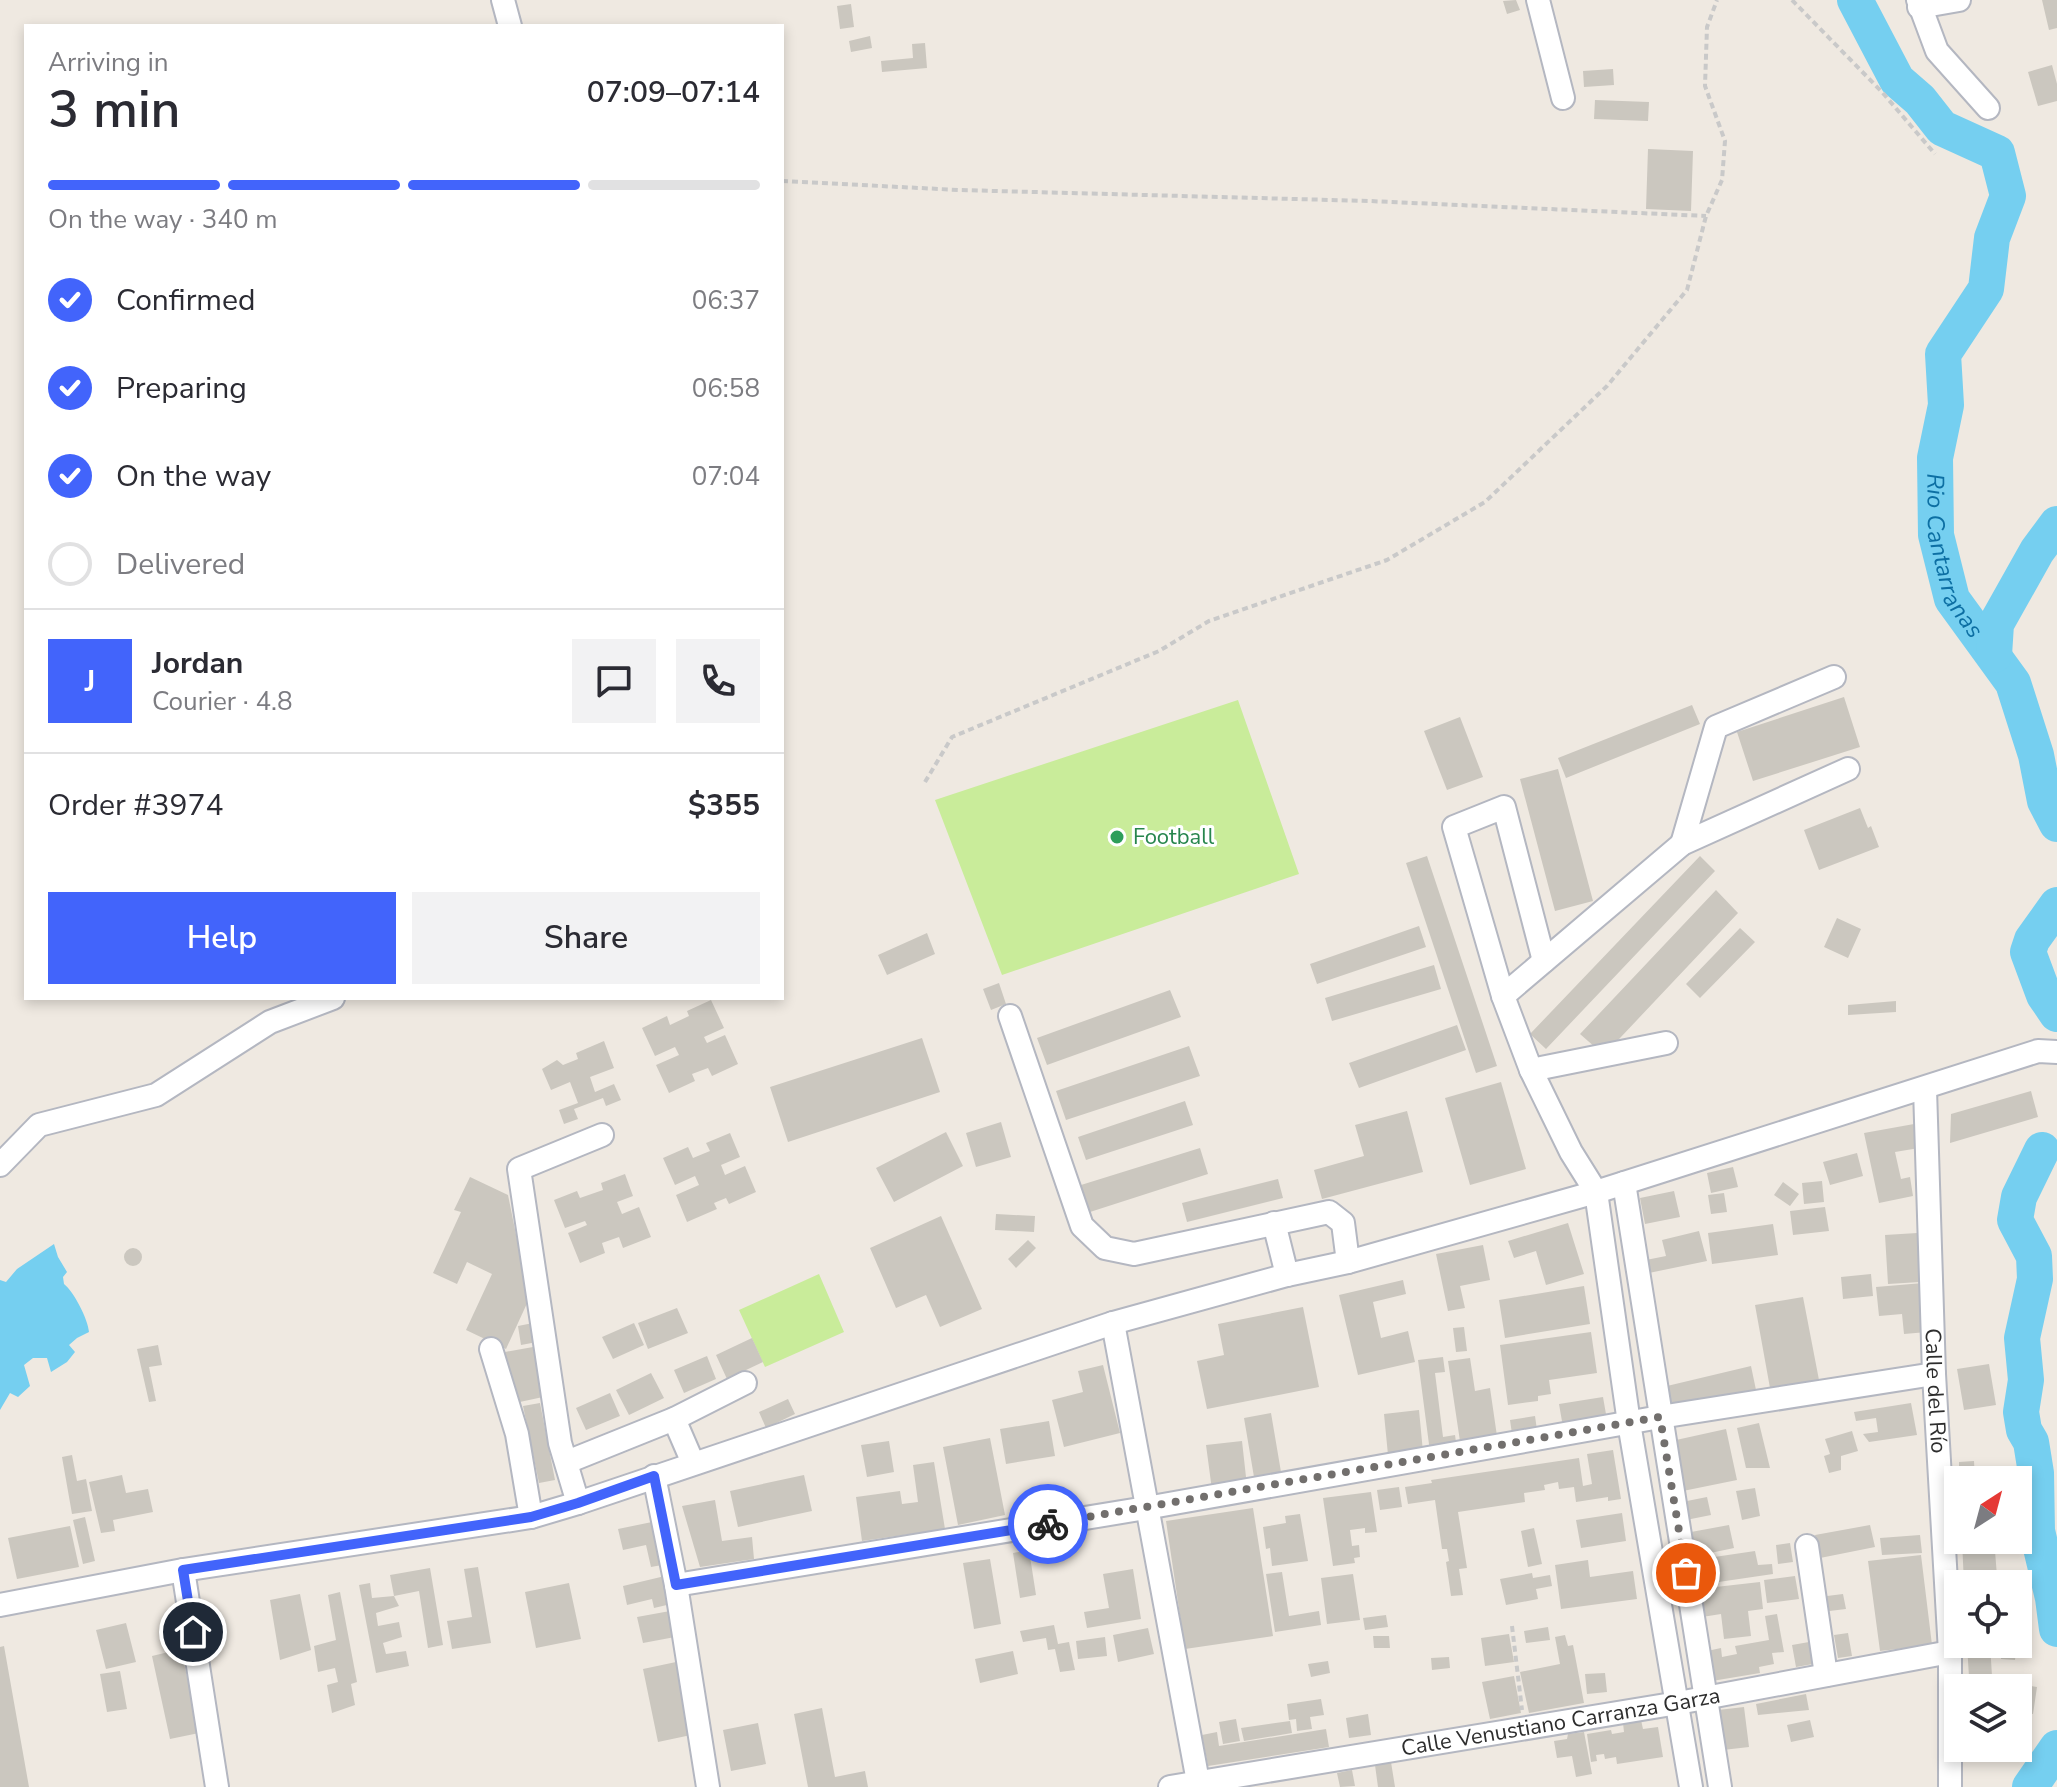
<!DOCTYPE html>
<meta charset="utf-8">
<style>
body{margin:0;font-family:"Nunito Sans",sans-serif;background:#f2f2f3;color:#2b2b33;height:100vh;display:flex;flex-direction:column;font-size:30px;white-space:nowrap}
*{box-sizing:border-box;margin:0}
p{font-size:26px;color:#7c7c81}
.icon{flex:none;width:44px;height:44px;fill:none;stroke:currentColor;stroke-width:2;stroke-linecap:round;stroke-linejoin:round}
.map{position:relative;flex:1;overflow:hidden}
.panel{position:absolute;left:24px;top:24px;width:760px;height:976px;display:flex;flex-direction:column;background:#fff;border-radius:0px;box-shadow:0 4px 12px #0003}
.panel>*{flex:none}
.needle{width:52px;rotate:36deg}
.controls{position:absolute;left:1944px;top:1466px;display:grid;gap:16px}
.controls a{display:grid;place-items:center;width:88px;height:88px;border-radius:0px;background:#fff;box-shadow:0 4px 12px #0003;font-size:40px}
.pin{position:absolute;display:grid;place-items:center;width:68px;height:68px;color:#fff;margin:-34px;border:4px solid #fff;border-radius:50%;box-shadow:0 2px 8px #0007}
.courier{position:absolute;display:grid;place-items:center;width:80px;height:80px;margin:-40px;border:6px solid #4264fb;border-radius:50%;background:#fff;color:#222;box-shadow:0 2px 10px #0007}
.head em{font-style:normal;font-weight:600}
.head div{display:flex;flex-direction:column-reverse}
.head{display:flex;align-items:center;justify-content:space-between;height:136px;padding:0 24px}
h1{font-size:52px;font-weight:600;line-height:60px}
.bar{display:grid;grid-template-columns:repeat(4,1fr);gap:12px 8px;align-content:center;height:96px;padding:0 24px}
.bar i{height:10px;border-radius:6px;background:#e1e1e2}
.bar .active{background:#4264fb}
.bar p{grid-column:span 4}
.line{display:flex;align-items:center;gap:20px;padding:0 24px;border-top:2px solid #e1e1e2}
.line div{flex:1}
.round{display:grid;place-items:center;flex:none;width:84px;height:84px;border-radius:0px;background:#f2f2f3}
ol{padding:0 24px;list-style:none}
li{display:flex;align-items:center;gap:24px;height:88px}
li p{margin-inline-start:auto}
li .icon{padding:8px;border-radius:50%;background:#4264fb;color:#fff;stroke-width:4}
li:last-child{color:#7c7c81}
li i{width:44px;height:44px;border:4px solid #e1e1e2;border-radius:50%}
.primary-button{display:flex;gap:16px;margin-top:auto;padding:16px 24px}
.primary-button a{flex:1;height:92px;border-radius:0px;background:#4264fb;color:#fff;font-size:32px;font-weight:600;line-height:92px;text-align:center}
.primary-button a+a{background:#f2f2f3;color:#2b2b33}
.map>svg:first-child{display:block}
.pitch{fill:#c9ec9a}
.water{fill:#75cff0}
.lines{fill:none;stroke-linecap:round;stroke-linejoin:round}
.river{stroke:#75cff0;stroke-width:36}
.building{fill:#cbc7bf}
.minor-casing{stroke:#b4b7c1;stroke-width:26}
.path{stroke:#c9c9c9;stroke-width:4;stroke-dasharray:6 4;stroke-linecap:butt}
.minor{stroke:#fff;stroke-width:22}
.done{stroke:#726f6d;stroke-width:8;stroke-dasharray:0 14.4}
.route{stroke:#4264fb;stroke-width:10}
.leisure-dot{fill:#2e9e5b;stroke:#fff;stroke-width:3}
.labels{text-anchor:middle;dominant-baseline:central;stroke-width:6;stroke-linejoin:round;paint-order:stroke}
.leisure-label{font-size:22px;fill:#27864d;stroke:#fff;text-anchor:start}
.street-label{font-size:22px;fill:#2e2e2e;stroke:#fff}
.water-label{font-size:24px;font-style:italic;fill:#0d6fa3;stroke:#fff}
</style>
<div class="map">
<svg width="2057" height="1787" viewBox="0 0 2057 1787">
<rect width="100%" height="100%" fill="#efe9e1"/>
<!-- pitch -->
<path class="pitch" d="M1238,700l61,174 -297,101 -67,-175z
M819,1274l25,58 -79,35 -26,-57z"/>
<!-- water -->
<path class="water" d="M54,1244l4,13 9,15 -4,5 1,7c10,8 24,35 25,48l-12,6 -8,7 6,7 -8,10 -16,10 -4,-14h-14l-9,7 6,21 -12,11 -8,-4 -10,17v-130l6,2 11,-13z"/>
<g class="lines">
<!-- river -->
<g class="river">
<path id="s1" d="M1855,0l42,80 23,20 22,28 55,25 11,43 -16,42 -6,51 -43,65 3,51 -11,53 1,77 16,64 61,84 23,72 9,46 12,23"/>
<path d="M1994,655l2,-31 41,-73 20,-27"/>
<path d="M2057,1014l-13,-19 -16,-43 4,-12 25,-35"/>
<path d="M2042,1150l-23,47 -4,23 19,36 1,23 -13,59 4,42 -5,32 3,18 7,12 5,31 1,58 16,67 4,31"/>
<path d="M2030,1787l27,-39"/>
</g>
</g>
<!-- building -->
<path class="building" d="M1516,0l4,10 -13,4 -4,-13z
M2042,0h15v28l-8,2z
M851,4l3,23 -14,2 -3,-23z
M870,36l2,12 -21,4 -2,-11z
M925,43l2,25 -45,4 -1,-11 32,-3 -1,-14z
M2052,65l5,19v17l-19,5 -10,-34z
M1613,69l1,16 -30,2 -1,-16z
M1595,100l54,2 -1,19 -54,-2z
M1648,149l45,2 -2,60 -45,-2z
M1844,697l16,50 -107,34 -16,-49z
M1692,705l8,19 -134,54 -8,-20z
M1460,717l23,60 -36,13 -23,-59z
M1558,769l35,132 -38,10 -35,-132z
M1860,808l8,20 3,-2 8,21 -60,23 -15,-40z
M1427,856l70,210 -21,7 -70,-210z
M1700,856l15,15 -169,178 -16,-15z
M1716,890l22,23 -134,142 -24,-21z
M1837,918l24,11 -13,29 -24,-11z
M1419,926l7,21 -109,37 -7,-20z
M1740,928l15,14 -55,56 -14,-14z
M927,933l8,21 -48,21 -9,-20z
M1434,965l7,24 -109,32 -7,-23z
M999,983l7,21 -15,6 -8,-21z
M1170,990l11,27 -134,48 -10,-27z
M711,1000l13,28 -20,9 3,6 18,-8 13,29 -26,12 -4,-8 -16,6 3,7 -26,12 -13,-28 23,-10 -4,-8 -20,9 -13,-28 25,-12 3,9 19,-9 -2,-5z
M1896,1001v11l-48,3v-10z
M1457,1025l9,25 -107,38 -10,-25z
M922,1038l18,54 -152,50 -18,-55z
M604,1041l10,27 -24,9 5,15 19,-8 7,16 -15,6 -3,-8 -29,11 4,10 -14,5 -5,-14 19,-7 -8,-21 -19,8 -9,-21 15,-9 6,5 15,-6 -2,-6z
M1189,1046l11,30 -134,44 -10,-29z
M1501,1082l25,87 -56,16 -25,-87z
M2031,1091l7,26 -88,26 1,-29z
M1185,1101l8,24 -107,35 -8,-23z
M1407,1111l16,61 -101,27 -8,-29 50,-14 -9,-31z
M1001,1122l10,35 -35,10 -10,-34z
M1914,1124l5,24 -24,4 6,27 9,-2 3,19 -34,7 -15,-70z
M946,1132l17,34 -69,36 -18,-34z
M730,1133l10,24 -19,8 4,10 20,-9 11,26 -27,12 -3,-6 -12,5 3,6 -30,13 -11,-27 23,-10 -4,-9 -20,9 -12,-27 25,-11 5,11 17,-7 -4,-8z
M1200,1148l8,26 -118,38 -9,-27z
M1857,1153l6,23 -33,9 -7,-23z
M1733,1167l5,20 -27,6 -4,-20z
M625,1174l8,22 -16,6 5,12 17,-7 12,30 -28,11 -4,-11 -17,6 3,10 -25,10 -12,-30 19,-8 -2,-4 -20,7 -11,-28 23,-9 3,7 23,-8 -2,-7z
M470,1177l38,18 21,104 -23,50 -40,-19 26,-56 -25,-12 -10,22 -24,-11 28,-61 -7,-2z
M1278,1179l5,19 -96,24 -5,-19z
M1822,1181l2,21 -20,2 -2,-21z
M1783,1182l16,12 -9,12 -16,-11z
M1674,1191l6,26 -35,7 -5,-26z
M1724,1193l3,19 -16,2 -3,-19z
M1825,1207l4,24 -36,4 -3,-24z
M996,1214l39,2 -1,16 -39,-2z
M941,1216l41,93 -42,18 -14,-32 -30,13 -26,-60z
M1568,1223l16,51 -38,11 -10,-34 -22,7 -6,-17z
M1773,1224l5,31 -66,9 -4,-31z
M1699,1231l8,30 -63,13 -3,-13 25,-5 -4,-16z
M1917,1233l3,49 -32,2 -3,-49z
M1028,1240l8,8 -20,20 -8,-9z
M1483,1245l7,35 -30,6 5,22 -17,3 -12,-57z
M124 1257a9 9 0 1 1 18 0a9 9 0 1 1-18 0Z
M1871,1274l2,22 -30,3 -2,-22z
M1403,1280l3,14 -33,8 8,36 27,-7 7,31 -57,13 -19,-80z
M1923,1283l4,49 -23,2 -2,-20 -23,2 -3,-29z
M1584,1286l6,38 -85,14 -6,-38z
M1803,1297l16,83 -49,8 -15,-83z
M1303,1307l16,80 -112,22 -10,-48 27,-6 -6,-31z
M677,1308l11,25 -40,16 -10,-26z
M533,1323l4,19 -16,3 -3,-19z
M634,1323l10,22 -31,14 -11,-22z
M1464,1327l3,24 -11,1 -3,-24z
M1591,1332l6,41 -48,7 2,14 -13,2v5l-30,4 -8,-60z
M752,1338l11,24 -36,17 -11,-24z
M158,1345l4,20 -13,2 7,34 -7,1 -12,-53z
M533,1347l10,50 -28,6 -10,-51z
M707,1356l9,23 -32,14 -10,-23z
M1443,1357l2,15 -10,1 8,64 12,-2 2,14 -27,3 -12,-92z
M1470,1358l5,33 15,-3 8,55 -37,5 -13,-87z
M1989,1364l7,41 -32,5 -7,-41z
M1103,1365l17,68 -56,14 -12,-47 31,-8 -5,-21z
M1751,1366l5,24 -83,20 -6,-24z
M651,1373l13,25 -35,17 -13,-25z
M610,1393l10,23 -34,14 -10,-22z
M1603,1397l4,23 -44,7 -4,-23z
M788,1399l7,15 -29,14 -7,-16z
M540,1403l15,77 -16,3 -16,-77z
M1911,1403l6,32 -48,7 -6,-8 15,-2 -2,-14 -20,3 -2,-9z
M1419,1410l4,42 -35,3 -4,-41z
M1271,1413l10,59 -27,5 -10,-59z
M1535,1416l2,14 -25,4 -2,-14z
M1049,1421l6,35 -49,8 -6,-35z
M1759,1423l11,45h-24l-9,-40z
M1726,1429l11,51 -59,12 -11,-50z
M1852,1431l6,20 -17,5v14l-12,3 -5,-17 6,-2 -5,-15z
M990,1438l15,77 -47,10 -15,-78z
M889,1441l5,31 -27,5 -6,-32z
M1242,1441l5,45 -35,4 -6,-45z
M1613,1450l8,49 -13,2v-4l-32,5 -2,-15 -15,2 -1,-7 -14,3 1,5 -21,3 1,9 -67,10 9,56 -8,1 4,26 -12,1 -5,-34 3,-1 -2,-12h-5l-7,-49 -27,4 -3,-17 27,-4 -1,-3 148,-22 4,28 9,-2 -5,-30z
M72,1455l5,26 9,-2 6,32 -20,3 -10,-57z
M1974,1461l1,19h-16v-18z
M934,1462l11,67 -83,12 -6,-44 44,-6 2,13 16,-2 -5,-37z
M122,1475l4,18 22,-4 5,23 -40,8 2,11 -14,2 -12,-51z
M804,1475l8,36 -74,16 -8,-36z
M1399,1487l3,20 -22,3 -3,-20z
M1755,1488l5,28 -18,4 -6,-29z
M1371,1492l6,40 -12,1v-5l-15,2 2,16 7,-1 1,12 -6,1 1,5 -22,3 -10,-68z
M1707,1497l4,18 -25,5 -4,-18z
M715,1500l7,41 30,-4 2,22 -54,8 -18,-61z
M1253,1508l20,128 -88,13 -19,-128z
M1622,1513l4,28 -45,7 -5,-28z
M1300,1514l8,47 -36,5 -2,-18 -4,1 -3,-22 23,-4 -1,-7z
M85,1517l10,44 -12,3 -10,-44z
M652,1522l10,43 -11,2 -5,-22 -23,5 -5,-21z
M1729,1525l5,23 -38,8 -5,-24z
M1870,1525l5,22 -55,11 -5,-23z
M70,1526l9,41 -62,12 -9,-41z
M1534,1528l8,36 -14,3 -7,-36z
M1920,1535l2,18 -40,2 -2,-17z
M1962,1540h16l1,11h16l2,25h-17v8h-16z
M1790,1543l3,19 -15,2 -2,-19z
M1029,1550l7,45 -16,3 -7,-45z
M1755,1551l3,14 14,-1 1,10 -75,11 -4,-25z
M1921,1555l11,90 -52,6 -12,-90z
M990,1559l11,65 -27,5 -11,-66z
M1588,1560l2,17 43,-6 4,28 -76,10 -6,-44z
M478,1567l13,76 -39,6 -5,-28 25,-4 -8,-48z
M430,1568l13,77 -15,3 -9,-57 -25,5 -4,-21z
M1133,1569l8,50 -54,9 -3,-16 25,-4 -6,-34z
M1282,1572l7,44 30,-5 2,14 -46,7 -9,-58z
M1532,1573l1,5 17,-3 2,11 -16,3 2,10 -32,6 -6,-26z
M1353,1574l7,46 -33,4 -6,-46z
M665,1576l6,28 -17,4 -2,-9 -25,6 -4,-19z
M1795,1576l4,23 -32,4 -3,-23z
M1760,1582l3,27 -15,2 3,25 -27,3 -3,-25 -19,3 -4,-28z
M370,1583l2,15 22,-2 5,10 -23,7 2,13 21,-4 3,15 -19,6 3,11 20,-3 3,15 -33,7 -17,-88z
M569,1583l12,56 -45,9 -11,-56z
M340,1592l17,90 -6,2 4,21 -23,8 -5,-28 11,-3 -3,-14 -17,4 -4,-26 22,-6 -8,-45z
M300,1594l11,56 -31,10 -10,-60z
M1843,1594l3,15 -25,3 -2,-15z
M670,1611l5,26 -32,6 -6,-26z
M1777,1614l7,38 -12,1 2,11 -15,3 1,6 -48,8 -5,-30 14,-3 1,9 15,-3 -2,-8 34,-6 -4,-24z
M1386,1615l2,12 -23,3 -2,-12z
M126,1623l10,39 -30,7 -10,-39z
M1054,1625l4,19 11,-2 6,28 -15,2 -5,-23 -7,1 -2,-12 -23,4 -3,-11z
M1548,1627l2,13 -24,3 -2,-12z
M1148,1628l6,26 -36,8 -5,-27z
M1848,1633l4,23 -14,2 -4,-23z
M1509,1634l5,28 -29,4 -4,-28z
M1565,1635l3,11 5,-1 11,58 -55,10 -9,-41 40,-8 -5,-27z
M1373,1636h16l1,12h-16z
M1105,1637l2,19 -29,3 -2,-18z
M1809,1642l4,22 -17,3 -4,-22z
M1967,1644h23l2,32 -23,1z
M2002,1644h15l-2,16 -14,-1z
M4,1646l25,141h-29v-140z
M181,1649l18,84 -29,6 -18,-83z
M1013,1651l5,23 -38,9 -5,-24z
M1449,1657l1,11 -18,2 -1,-12z
M1328,1661l2,12 -19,4 -3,-13z
M676,1662l15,73 -33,7 -15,-73z
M120,1671l7,38 -20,3 -7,-38z
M1605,1673l2,19 -20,2 -2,-20z
M1514,1676l7,37 -31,6 -8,-37z
M2019,1684l18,3 -4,27 -15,-2z
M1806,1694l3,16 -51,5 -2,-11z
M1321,1699l3,16 -14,2 2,12 -15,2 -1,-12 -7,1 -2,-16z
M1744,1707l5,40 -26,3 -5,-40z
M822,1708l13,69 30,-6 3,16h-60l-14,-73z
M1368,1714l3,21 -22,3 -3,-20z
M1236,1719l4,22 -17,3 -4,-22z
M1641,1720l2,9 15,-2 5,30 -46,7 -1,-7 -11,2 -1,-5 -8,1 1,6 -6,1 -4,-28 24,-4 1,4 12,-2 -1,-9z
M1810,1720l4,17 -23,5 -4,-17z
M1290,1721l2,12 -48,8 -3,-13z
M758,1723l8,41 -35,7 -8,-41z
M1326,1729l3,18 -121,19 -6,-31 15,-3 2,14z
M1584,1732l8,42 -16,3 -4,-21 -15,2 -3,-17 13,-2 1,-5z
M1966,1748h25l1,7 -25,3z
M1391,1762l4,25h-17l-3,-22z
M1352,1770l3,16 -15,1 -3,-14z"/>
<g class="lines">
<defs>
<g id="minor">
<path d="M503,0l7,26"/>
<path d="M1538,0l25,98"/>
<path d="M1918,0l19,51 51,57"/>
<path d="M1919,7l40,-7"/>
<path d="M1682,844l34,-117 118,-50"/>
<path d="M1544,961l-40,-154 -50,20 49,169 28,74 40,82 25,40 33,231 62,364"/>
<path d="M1503,996l179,-152 166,-75"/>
<path d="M1010,1016l72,210 23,22 29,6 195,-42 14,11 5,39"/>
<path d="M1531,1070l135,-27"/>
<path id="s2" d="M1925,1089l9,285 16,278v135"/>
<path d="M0,1165l39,-40 117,-30 114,-73 63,-24"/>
<path d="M1624,1183l96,604"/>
<path d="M1274,1223l13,52"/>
<path d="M1113,1323l86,464"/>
<path d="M491,1349l26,85 14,83"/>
<path d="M674,1419l19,44"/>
<path d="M567,1462l107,-43 71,-36"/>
<path d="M654,1476l22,109 32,202"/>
<path d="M578,1503l-18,-60 -41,-274 83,-34"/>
<path d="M1807,1546l19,129"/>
<path d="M183,1570l34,217"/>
<path d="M676,1585l470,-77 514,-91 274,-43"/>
<path d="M0,1605l183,-35 348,-53 47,-14 535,-180 174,-48 61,-13 248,-70 442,-141 19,1"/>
<path id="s3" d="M1170,1787l508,-84 272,-51"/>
</g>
</defs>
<!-- minor casing -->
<use href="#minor" class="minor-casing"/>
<!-- path -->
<path class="path" d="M1792,0l90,92 53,62
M782,181l177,9 410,11 337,15
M925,782l27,-45 207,-86 50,-30 178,-61 98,-58 122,-116 80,-96 19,-74 16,-36 3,-39 -20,-55 2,-59 10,-27
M1512,1626l10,84"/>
<!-- minor -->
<use href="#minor" class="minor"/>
</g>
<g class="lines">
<!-- done -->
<path class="done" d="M1048,1524l612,-107 26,156"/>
<!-- route -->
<path class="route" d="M193,1632l-10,-62 348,-53 47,-14 76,-27 22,109 372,-61"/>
</g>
<!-- markers -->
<circle class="leisure-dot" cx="1117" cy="837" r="8"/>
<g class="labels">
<!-- leisure labels -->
<g class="leisure-label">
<text x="1133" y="837">Football</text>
</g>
<!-- street labels -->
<g class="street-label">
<text stroke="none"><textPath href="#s2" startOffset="302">Calle del Río</textPath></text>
<text stroke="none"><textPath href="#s3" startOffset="396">Calle Venustiano Carranza Garza</textPath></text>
</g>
<!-- water labels -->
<g class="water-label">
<text stroke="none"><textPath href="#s1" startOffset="642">Rio Cantarranas</textPath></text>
</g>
</g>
</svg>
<div class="controls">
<a><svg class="needle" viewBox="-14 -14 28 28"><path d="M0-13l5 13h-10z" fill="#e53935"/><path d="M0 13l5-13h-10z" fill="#7c7c81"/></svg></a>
<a><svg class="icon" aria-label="locate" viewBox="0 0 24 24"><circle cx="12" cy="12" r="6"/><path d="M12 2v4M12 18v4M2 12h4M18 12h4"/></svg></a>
<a><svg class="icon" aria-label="layers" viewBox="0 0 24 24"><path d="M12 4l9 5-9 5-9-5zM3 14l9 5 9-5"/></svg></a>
</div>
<div class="pin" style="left:1686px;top:1573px;background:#ea580c"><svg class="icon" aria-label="bag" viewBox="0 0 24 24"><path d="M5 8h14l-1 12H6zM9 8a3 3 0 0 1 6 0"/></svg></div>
<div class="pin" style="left:193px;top:1632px;background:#1f2937"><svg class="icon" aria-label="home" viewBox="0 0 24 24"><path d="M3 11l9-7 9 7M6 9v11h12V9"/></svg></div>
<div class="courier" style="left:1048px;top:1524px"><svg class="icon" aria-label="bike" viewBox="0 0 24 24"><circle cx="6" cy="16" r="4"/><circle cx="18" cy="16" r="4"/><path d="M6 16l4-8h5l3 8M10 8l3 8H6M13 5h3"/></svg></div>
<section class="panel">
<div class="head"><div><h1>3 min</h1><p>Arriving in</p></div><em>07:09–07:14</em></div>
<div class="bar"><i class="active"></i><i class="active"></i><i class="active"></i><i></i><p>On the way · 340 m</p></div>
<ol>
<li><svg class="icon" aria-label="check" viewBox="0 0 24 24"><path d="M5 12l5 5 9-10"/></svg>Confirmed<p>06:37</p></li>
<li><svg class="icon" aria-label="check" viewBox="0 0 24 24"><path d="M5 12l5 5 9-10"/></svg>Preparing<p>06:58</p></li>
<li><svg class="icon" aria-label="check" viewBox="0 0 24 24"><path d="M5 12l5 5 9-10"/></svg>On the way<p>07:04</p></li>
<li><i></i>Delivered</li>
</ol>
<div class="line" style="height:144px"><b class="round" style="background:#4264fb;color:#fff">J</b><div><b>Jordan</b><p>Courier · 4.8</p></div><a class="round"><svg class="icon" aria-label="chat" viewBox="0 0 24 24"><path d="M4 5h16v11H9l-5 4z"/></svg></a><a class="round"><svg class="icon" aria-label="phone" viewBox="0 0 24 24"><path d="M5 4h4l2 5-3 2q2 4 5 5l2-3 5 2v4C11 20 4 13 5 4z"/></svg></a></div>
<div class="line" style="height:104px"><div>Order #3974</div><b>$355</b></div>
<div class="primary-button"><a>Help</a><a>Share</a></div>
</section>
</div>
